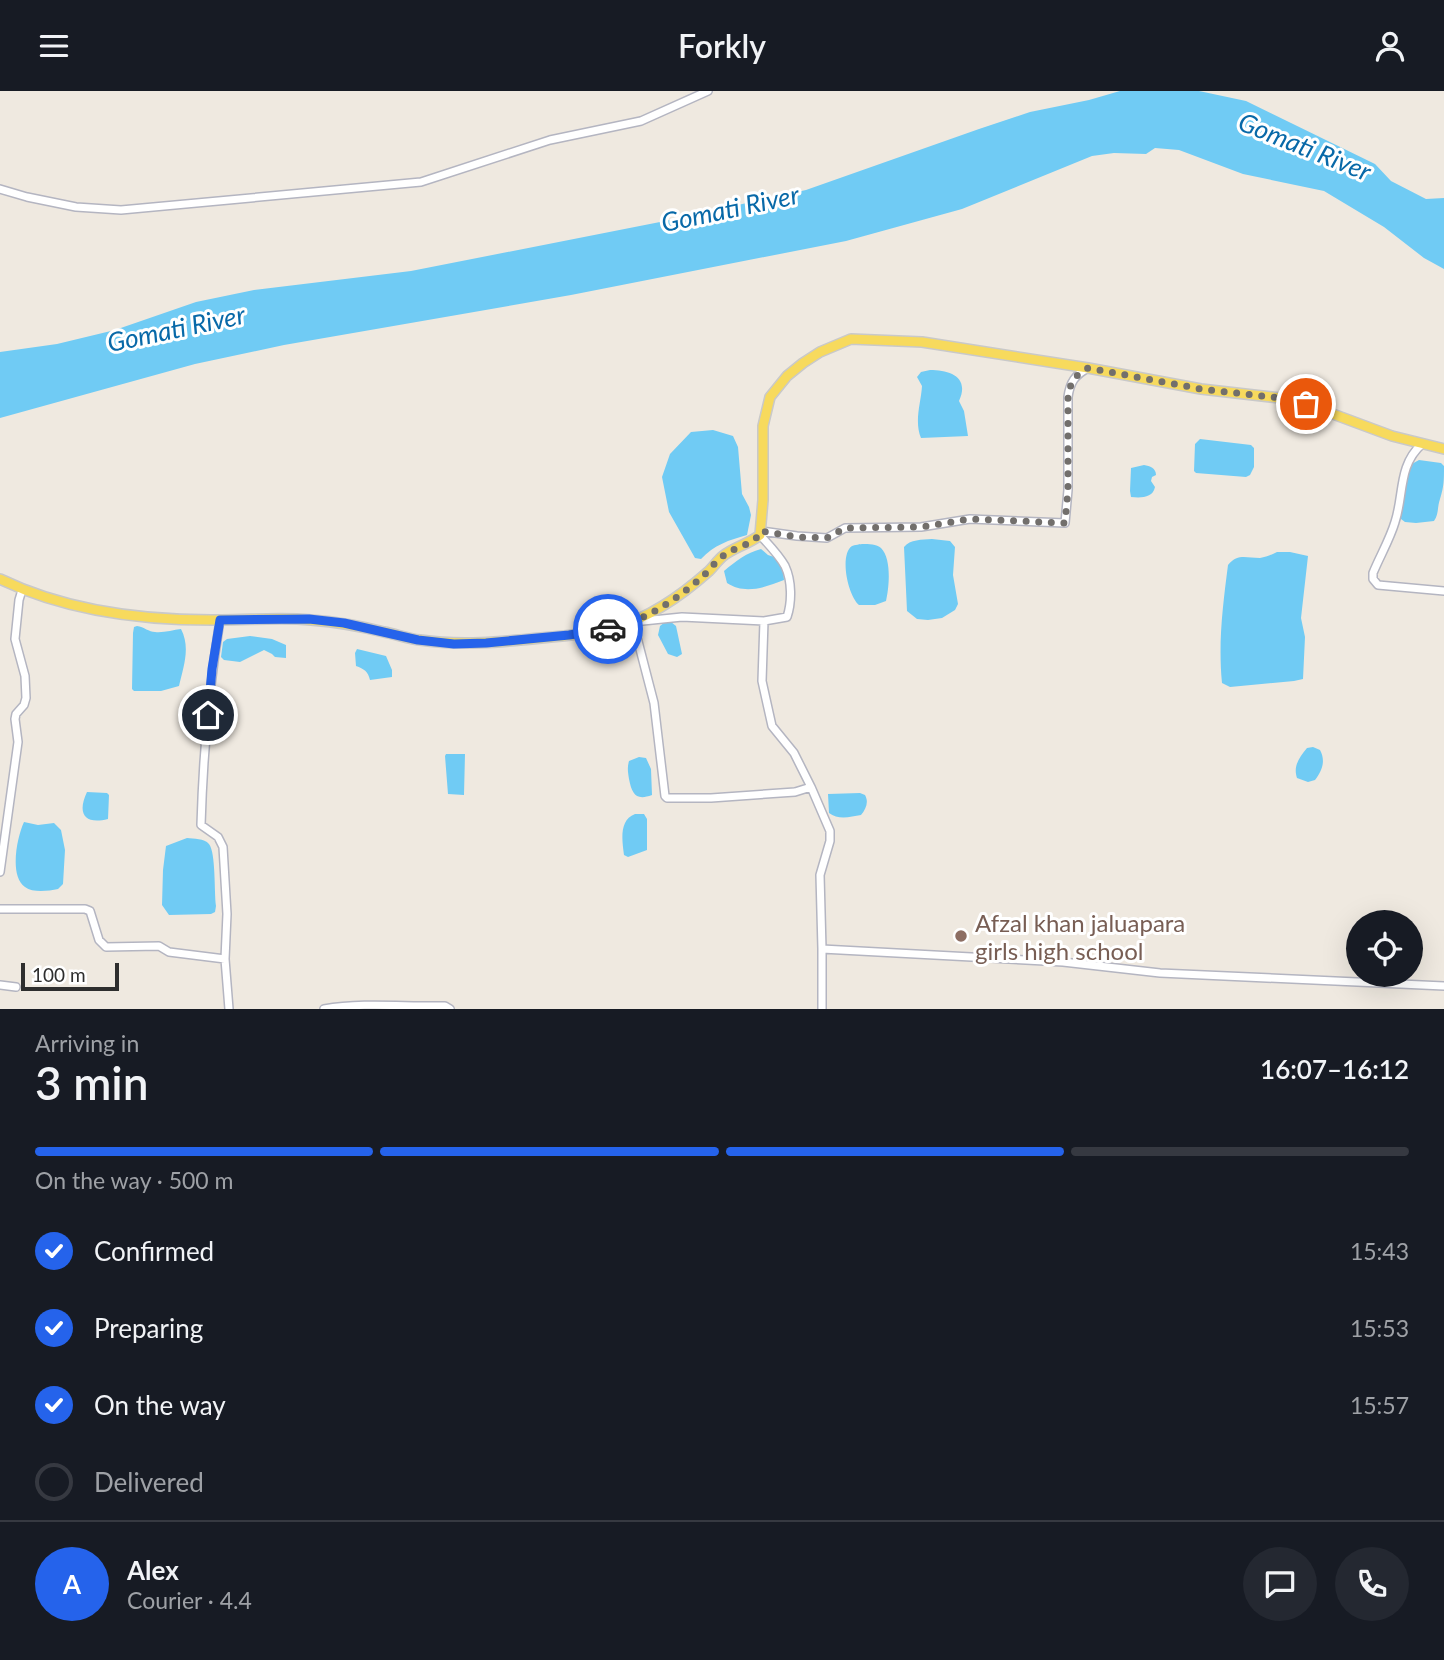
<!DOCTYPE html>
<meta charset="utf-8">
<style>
body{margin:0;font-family:Lato,sans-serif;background:#242831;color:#f1f3f6;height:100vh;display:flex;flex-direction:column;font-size:26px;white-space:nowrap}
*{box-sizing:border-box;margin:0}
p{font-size:23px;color:#9ea1a6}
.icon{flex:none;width:38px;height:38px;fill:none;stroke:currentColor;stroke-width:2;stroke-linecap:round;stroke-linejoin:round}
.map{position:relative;height:918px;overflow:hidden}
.side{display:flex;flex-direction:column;background:#171b24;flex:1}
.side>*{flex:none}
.buttons{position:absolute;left:1346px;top:819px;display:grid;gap:14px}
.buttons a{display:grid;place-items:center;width:77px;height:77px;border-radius:50%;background:#171b24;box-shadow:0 7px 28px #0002;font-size:35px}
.scale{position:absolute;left:21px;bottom:18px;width:98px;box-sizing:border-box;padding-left:7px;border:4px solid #2e2e2e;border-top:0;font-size:19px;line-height:24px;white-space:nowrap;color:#2e2e2e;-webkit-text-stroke:5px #fff;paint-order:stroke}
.pin{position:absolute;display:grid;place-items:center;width:60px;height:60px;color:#fff;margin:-30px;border:4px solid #fff;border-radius:50%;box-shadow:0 2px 7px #0007}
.courier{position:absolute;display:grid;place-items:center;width:70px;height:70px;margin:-35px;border:5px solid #2563eb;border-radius:50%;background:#fff;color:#222;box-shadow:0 2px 9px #0007}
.head em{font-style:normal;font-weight:600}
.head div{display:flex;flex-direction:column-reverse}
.head{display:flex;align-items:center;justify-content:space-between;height:119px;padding:0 35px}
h1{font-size:46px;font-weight:600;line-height:52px}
.bar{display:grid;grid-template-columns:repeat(4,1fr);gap:10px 7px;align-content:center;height:84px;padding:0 35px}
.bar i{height:9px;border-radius:5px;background:#363941}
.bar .active{background:#2563eb}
.bar p{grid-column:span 4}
.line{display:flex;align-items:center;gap:18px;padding:0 35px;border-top:2px solid #363941}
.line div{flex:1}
.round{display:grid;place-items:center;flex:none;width:74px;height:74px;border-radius:37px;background:#242831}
ol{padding:0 35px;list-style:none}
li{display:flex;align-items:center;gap:21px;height:77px}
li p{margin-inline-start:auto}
li .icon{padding:7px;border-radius:50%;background:#2563eb;color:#fff;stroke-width:4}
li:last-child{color:#9ea1a6}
li i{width:38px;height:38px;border:4px solid #363941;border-radius:50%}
header{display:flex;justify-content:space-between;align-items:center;height:91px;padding:0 35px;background:#171b24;font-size:32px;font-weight:600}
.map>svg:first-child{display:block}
.water{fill:#70cbf4}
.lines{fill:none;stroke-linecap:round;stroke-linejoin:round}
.minor-casing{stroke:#b4b5c1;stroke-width:10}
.major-casing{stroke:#c9c9c9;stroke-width:12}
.minor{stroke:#fff;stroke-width:7}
.major{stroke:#f7da5d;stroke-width:9}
.done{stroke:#726f6c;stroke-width:7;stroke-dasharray:0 12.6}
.route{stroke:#2563eb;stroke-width:9}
.education-dot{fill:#8d6e63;stroke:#fff;stroke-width:2.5}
.labels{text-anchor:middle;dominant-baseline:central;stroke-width:6;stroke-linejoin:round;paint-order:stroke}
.education-label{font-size:24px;fill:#785e54;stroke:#fff;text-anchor:start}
.water-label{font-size:26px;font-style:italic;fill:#0869a8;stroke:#fff}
</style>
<header><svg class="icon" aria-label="menu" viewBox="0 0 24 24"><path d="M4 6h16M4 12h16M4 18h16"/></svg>Forkly<svg class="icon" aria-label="person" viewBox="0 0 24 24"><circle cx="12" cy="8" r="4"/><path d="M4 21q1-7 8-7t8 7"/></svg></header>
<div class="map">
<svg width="1444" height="918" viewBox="0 0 1444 918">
<rect width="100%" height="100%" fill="#efe9e0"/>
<!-- water -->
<path class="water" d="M1120,0h79l47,10 129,63 16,17 35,18 18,-1v71l-20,-11 -40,-31 -60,-36 -81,-17 -64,-24 -24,-2 -9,6 -32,-1 -22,3 -130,53 -116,32 -275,54 -287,50 -89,19 -195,54v-66l57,-8 58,-14 81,-28 58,-12 157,-19 249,-49 146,-32 173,-61 51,-17 59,-12z
M930,279c20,0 40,7 29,31l5,10 4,25 -47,2c-7,-17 0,-35 1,-52l-5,-9 4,-5z
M713,339l20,6 5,11 4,47 7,13 2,8 -4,20c-18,5 -33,10 -46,24l-6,-1 -26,-46 -7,-35 8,-23 21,-22z
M1200,348l51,6 3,3v19l-4,8 -4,2 -50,-4 -2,-2 1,-27z
M1419,369l22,3 3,3c0,15 0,20 -4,33 -3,9 -1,15 -6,22l-18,2 -11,-1 -4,-3 -2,-7 11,-47z
M1144,374c6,1 12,3 12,10l-4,2 -1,4 4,6c-2,11 -14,11 -24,10l-1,-6 1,-23z
M932,448l18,2 5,6 -2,28 5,29 -3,6 -13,8 -14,2 -11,-1 -10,-8 -3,-64c6,-8 18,-7 28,-8z
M863,453c5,0 14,0 18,4 11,11 8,40 5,53l-11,4h-16c-11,-9 -20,-50 -7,-59 2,-1 9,-2 11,-2z
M761,458l7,6 9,3 6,9 1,13c-18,7 -39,15 -57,3l-3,-12c12,-10 22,-18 37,-22z
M1277,461h13l18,4 -7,62 4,19 -2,42 -9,2 -64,6 -8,-4c-4,-40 1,-79 6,-118 10,-12 18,-7 32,-7 6,-1 11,-3 17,-6z
M665,531h6l5,4 6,28 -5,3 -9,-3 -10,-19 2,-9z
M137,535c7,1 12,6 18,6 8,1 18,-2 26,-3 10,19 2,39 -2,57l-18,5h-27l-2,-2 1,-56 1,-6z
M250,545l22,3 14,6v13l-11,-1 -3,-3 -8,-4 -24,12 -16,-2 -3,-3 2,-15 4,-3z
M357,558l29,7 6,14v7l-22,3c-2,-9 -6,-11 -14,-14l-1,-13z
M1313,656l7,3c6,11 2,21 -5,30l-7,2 -11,-4c-4,-12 2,-20 10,-30z
M446,663h19l-1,41 -16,-1 -3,-38z
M639,666l7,1 5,11 1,26c-16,6 -20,-1 -23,-16 -1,-7 -2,-11 0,-18z
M87,701l20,1 2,2 -1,24c-24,6 -31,-6 -21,-27z
M860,702l5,2c4,7 1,14 -4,20 -11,2 -23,5 -32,-2l-1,-19z
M635,723h9l3,5v31l-19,7 -4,-2c-2,-15 -5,-35 11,-41z
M24,731l14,3 16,-2 7,7 4,20 -2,34 -5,5c-10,2 -25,4 -33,-2 -16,-11 -8,-50 -1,-65z
M187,747c7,1 17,0 22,6 7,9 5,48 7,62l-1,6 -4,2 -42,1 -7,-10 1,-35 3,-24z"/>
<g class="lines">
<defs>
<path id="minor" d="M0,98l27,8 49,10 45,3 300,-28 129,-42 91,-19 67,-30
M1422,353c-24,21 -18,51 -27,78 -5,17 -15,34 -22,51v6l5,6 66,6
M761,440l36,5 30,2 18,-10 76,-1 49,-8 95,4 3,-33v-93c2,-15 7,-22 20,-29
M760,444c9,10 19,20 25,31 7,15 7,36 2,51l-23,4
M220,529c-11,68 -17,136 -19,205l17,12 5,10 4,67 -2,45 4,50
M811,696l-16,5 -84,6h-44l-2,-2 -11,-93 -21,-81 49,-5 82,4 -2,60 10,45 22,27 17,34 19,44v10l-10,34 2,74
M0,781l18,-130 -3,-23 1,-5 8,-9 2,-7 -1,-22 -10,-37 4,-39 3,-10
M0,818h85l5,2 9,29 7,7 53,-1 10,6 56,7
M0,894l16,2
M324,918c40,-7 81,-2 121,-3l5,3
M822,918v-60l241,13 97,11 284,13"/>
<path id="major" d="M0,488c68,33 147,42 222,41 29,0 59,-3 89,0 25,2 49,6 73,12 12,2 24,7 36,8 41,6 81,2 121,-2 25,-2 50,-4 74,-10 36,-11 66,-32 94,-57 5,-5 9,-11 14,-15 11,-9 26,-12 37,-21l3,-35v-74l7,-29 17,-21 16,-13 17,-11 31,-13 71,3 166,26 113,21 79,9 26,6 86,32 52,13"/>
</defs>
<!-- minor casing -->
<use href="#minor" class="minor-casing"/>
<!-- major casing -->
<use href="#major" class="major-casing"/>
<!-- minor -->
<use href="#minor" class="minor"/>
<!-- major -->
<use href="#major" class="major"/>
</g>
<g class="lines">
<!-- done -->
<path class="done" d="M608,538c36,-8 67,-28 94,-52 8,-7 15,-18 24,-23 11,-8 30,-10 35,-23l36,6 30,1 18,-10 76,-1 49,-8 95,4 3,-33v-93c2,-15 7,-22 20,-29l113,21 79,9 26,6"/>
<!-- route -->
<path class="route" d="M208,624l4,-46 8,-49 89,-1 35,4 74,17 36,4 32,-1 83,-8 39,-6"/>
</g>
<!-- markers -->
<circle class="education-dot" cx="961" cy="845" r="7"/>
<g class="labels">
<!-- education labels -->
<g class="education-label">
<text x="975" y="831">Afzal khan jaluapara<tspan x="975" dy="28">girls high school</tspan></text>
</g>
<!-- water labels -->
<g class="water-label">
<text transform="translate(1305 55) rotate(22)">Gomati River</text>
<text transform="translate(730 117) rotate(-12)">Gomati River</text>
<text transform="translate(176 237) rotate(-12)">Gomati River</text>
</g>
</g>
</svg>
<div class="buttons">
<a><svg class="icon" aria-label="locate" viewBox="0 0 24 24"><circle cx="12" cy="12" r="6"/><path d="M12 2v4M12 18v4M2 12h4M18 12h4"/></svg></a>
</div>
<div class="scale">100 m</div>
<div class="pin" style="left:1306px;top:313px;background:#ea580c"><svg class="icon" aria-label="bag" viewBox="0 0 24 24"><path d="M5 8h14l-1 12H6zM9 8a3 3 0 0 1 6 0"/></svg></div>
<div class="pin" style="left:208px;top:624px;background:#1f2937"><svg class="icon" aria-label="home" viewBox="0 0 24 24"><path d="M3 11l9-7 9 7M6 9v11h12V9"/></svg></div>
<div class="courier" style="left:608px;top:538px"><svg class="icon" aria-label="car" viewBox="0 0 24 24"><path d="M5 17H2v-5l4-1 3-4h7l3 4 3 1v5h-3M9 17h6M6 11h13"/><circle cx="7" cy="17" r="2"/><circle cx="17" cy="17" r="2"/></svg></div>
</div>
<section class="side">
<div class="head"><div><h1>3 min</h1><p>Arriving in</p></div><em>16:07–16:12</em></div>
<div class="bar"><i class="active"></i><i class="active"></i><i class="active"></i><i></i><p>On the way · 500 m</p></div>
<ol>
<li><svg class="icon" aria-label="check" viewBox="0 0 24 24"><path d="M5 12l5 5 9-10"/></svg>Confirmed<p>15:43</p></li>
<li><svg class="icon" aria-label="check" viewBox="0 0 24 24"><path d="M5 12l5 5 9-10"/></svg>Preparing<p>15:53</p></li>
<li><svg class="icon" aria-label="check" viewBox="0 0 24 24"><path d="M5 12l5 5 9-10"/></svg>On the way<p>15:57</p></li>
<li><i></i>Delivered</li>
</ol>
<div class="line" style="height:126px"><b class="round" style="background:#2563eb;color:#fff">A</b><div><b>Alex</b><p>Courier · 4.4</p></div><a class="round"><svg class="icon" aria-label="chat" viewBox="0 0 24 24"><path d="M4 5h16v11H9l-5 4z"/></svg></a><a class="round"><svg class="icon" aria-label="phone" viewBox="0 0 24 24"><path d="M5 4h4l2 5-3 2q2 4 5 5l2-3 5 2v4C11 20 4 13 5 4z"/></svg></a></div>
</section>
